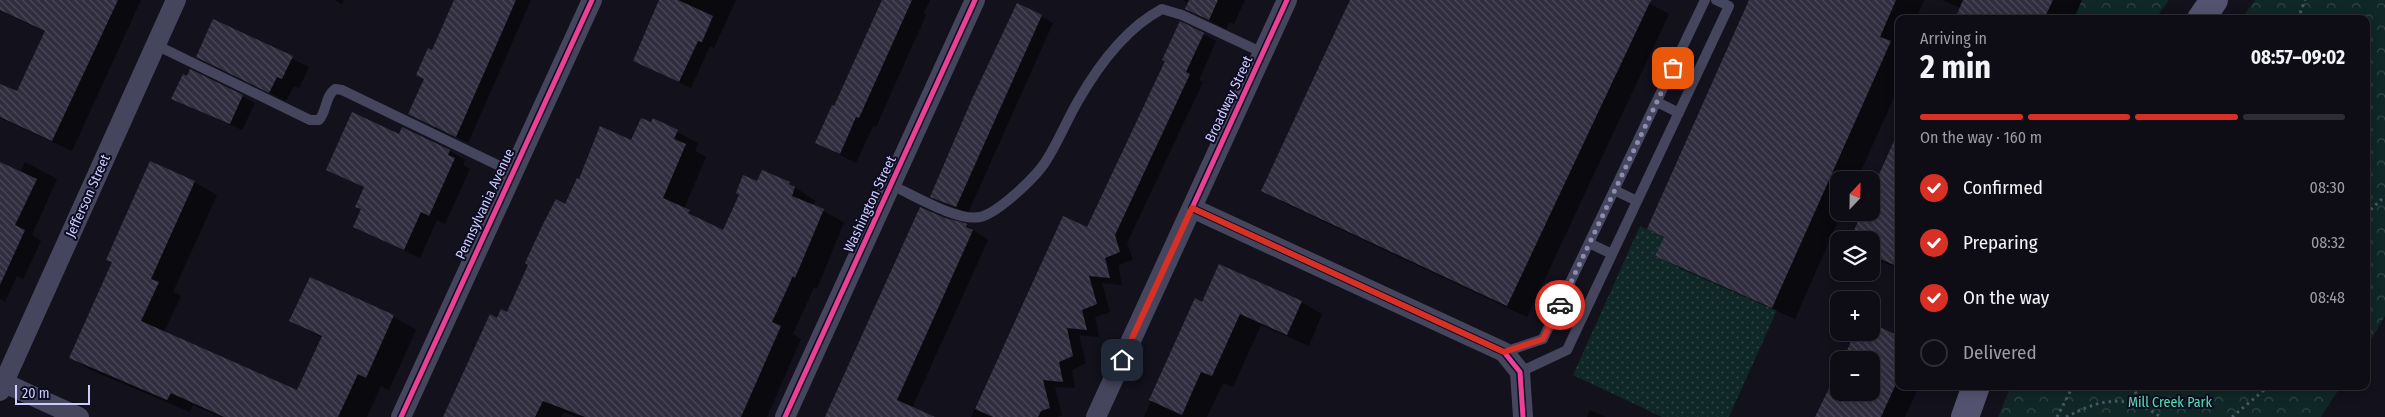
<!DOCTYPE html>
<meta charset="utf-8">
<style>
body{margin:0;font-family:"Fira Sans Condensed",sans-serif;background:#1c1b22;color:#f1f3f6;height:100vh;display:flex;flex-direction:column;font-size:19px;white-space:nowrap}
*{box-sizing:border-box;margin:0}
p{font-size:16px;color:#9b9ca0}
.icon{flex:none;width:28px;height:28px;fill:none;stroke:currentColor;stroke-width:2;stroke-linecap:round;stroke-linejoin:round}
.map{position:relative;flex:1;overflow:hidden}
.details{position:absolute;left:1895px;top:15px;width:475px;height:375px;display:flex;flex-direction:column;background:#0e0d15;border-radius:10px;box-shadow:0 2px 12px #0003,0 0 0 1px #2e2d34}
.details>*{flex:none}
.needle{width:32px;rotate:22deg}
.tools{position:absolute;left:1830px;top:171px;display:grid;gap:10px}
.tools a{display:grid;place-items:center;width:50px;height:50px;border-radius:10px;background:#0e0d15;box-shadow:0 2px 12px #0003,0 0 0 1px #2e2d34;font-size:25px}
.scale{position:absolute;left:15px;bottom:12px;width:75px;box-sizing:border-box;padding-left:5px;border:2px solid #cdccff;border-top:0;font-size:14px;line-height:18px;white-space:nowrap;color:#cdccff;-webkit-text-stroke:4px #0e0c21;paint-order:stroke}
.pin{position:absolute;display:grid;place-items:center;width:42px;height:42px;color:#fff;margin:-21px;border-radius:10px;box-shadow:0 2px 8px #0006}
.courier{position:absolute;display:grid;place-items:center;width:50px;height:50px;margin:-25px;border:4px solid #d93025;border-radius:50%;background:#fff;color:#222;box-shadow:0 1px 6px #0007}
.summary em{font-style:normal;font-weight:700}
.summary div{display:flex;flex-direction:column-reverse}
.summary{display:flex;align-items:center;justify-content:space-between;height:85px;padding:0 25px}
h1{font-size:32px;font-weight:700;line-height:38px}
.bar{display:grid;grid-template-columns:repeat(4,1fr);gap:8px 5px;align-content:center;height:60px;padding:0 25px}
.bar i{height:6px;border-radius:4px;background:#2e2d34}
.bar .selected{background:#d93025}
.bar p{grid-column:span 4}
ol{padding:0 25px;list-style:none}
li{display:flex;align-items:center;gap:15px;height:55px}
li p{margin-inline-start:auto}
li .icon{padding:5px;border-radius:50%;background:#d93025;color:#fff;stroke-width:4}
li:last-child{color:#9b9ca0}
li i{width:28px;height:28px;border:2px solid #2e2d34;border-radius:50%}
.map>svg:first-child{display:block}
.grass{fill:url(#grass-dots)}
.park{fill:url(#park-crowns)}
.shadow{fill:#0007}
.building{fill:url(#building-back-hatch)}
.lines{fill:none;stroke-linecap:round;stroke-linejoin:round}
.path{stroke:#465863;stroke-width:3;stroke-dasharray:2.5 4;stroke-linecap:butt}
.service{stroke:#45465d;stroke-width:10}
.minor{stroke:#45465d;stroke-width:20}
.secondary{stroke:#535370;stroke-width:28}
.cycleway-casing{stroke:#0e0c21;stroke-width:8}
.cycleway{stroke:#ea4096;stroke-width:5}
.done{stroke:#8c8bb0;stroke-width:5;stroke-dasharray:0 9}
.route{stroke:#d93025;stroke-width:6}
.labels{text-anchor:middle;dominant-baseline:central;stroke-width:4;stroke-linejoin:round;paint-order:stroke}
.street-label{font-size:14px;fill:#cdccff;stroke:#0e0c21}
.park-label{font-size:14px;fill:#55e2b3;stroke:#0e0c21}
</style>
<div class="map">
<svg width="2385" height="417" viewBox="0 0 2385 417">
<defs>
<pattern id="grass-dots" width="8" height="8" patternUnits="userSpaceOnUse" patternTransform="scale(1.25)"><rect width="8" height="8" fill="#0f2726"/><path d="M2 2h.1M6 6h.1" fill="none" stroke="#314547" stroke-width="1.8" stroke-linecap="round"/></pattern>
<pattern id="park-crowns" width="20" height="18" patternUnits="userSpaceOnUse" patternTransform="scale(1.25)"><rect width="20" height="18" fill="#0f2726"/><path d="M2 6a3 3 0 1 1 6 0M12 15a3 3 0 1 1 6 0" fill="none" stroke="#314547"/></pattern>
<pattern id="building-back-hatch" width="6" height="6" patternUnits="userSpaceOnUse" patternTransform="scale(1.25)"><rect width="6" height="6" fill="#302e3e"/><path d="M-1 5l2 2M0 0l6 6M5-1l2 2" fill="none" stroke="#4d4b5b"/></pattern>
</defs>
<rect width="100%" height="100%" fill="#12111c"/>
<!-- grass -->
<path class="grass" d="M1640,226l24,11 -9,19 122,54 -48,107h-67l-89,-42z"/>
<!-- park -->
<path class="park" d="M2082,0h87l-14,19h-81z
M2255,0h130v316l-19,32v-329h-125z
M2011,386h330l-20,31h-323z"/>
<!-- shadow -->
<path class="shadow" d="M0,0h141l-69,151 -72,-33v-33l17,8 29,-61 -46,-21z
M334,0h10l-2,4z
M455,0h76l-63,143 -58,-29 16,-35 6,-28z
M660,0h76l-22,48 -4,-2 -19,42 -56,-27z
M883,0h47l-6,13 2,2 -50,112 -3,-1 -17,37 -40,-20 19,-35z
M1182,0h63l-11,24 -5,-2 -3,7 -40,-21 3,-5z
M1352,0h290l27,14 -142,303 -245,-115 -20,-11z
M1750,0h174l-8,19h-17v67l-42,94h-18v32h3l-47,107 -116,-51 -22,-13 8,-17 -17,-9z
M1942,0h140l-9,19h-117l5,-11z
M1041,16l12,7 -85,190 -24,-10 -12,-7z
M214,21l95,46 -10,21 -5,-2 -8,15 -72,-35z
M1203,34l13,7 -17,39 4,2 -76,161 6,17 -15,5 4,20 -20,-2 8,29 -15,5 4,20 -20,-2 7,28 -14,7 3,18 -20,-1 7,28 -5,2h-86l92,-199 25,11z
M191,71l64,32 -13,27 -69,-31z
M653,120l45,23 -3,8 11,6 -22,52 25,16 15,6 34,-49 31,1 26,18 -2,5 31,16 -27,67 -3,-2 -21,47 8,5 -34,78h-190l-13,-5 -3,5h-117l54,-97 10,-7 72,-132 52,-39z
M1899,133v136l-28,-12v-17h-20l20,-28z
M400,135l50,16 15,9 -2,5 7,4 -25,55 -8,-4 -17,38 -65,-31 8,-17 2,-22 -38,-19z
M25,162l32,17 -25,56 9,6 -18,38 -6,-3 -12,26 -5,-3v-135l20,9z
M194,182l23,13 -44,97 8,4 -17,36 134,60 24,-54 -31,-17 19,-43 84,39 22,13 -27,60 -8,-4 -14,31h-146l-28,-12 -3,7 -97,-41 -23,-13z
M945,219l22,7 21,14 -76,168 19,9h-104z
M1195,300l8,3 98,-1 21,12 -13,32 -48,-21 -28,62 -10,-4 -16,34h-63z
M1899,337v49h20l-14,31h-88l22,-25h32v-32h-28z
M1590,410l16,7h-19z"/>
<!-- building -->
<path class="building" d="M0,0h118l-66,141 -52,-24v-33l17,7 28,-60 -45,-21z
M454,0h62l-60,137 -48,-23 16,-35 -8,-4 12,-27 4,2z
M659,0h19l35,16 -11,26 -4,-1 -19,41 -46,-21z
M882,0h30l-53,118 -3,-1 -16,37 -25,-11 17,-38 2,1z
M1189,0h29l-9,20 -24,-11z
M1350,0h301l-144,306 -246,-115z
M1749,0h147l-16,37 11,4 -119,267 -117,-52 9,-19 -17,-8z
M1963,0h90l-9,19h-89z
M1017,3l25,12 -86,192 -26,-10 42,-98z
M213,19l80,37 -11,23 -5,-2 -8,16 -73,-36z
M1180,21l24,12 -18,39 4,2 -75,161 5,17 -15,6 5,20 -21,-2 8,28 -15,6 5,20 -20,-2 6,28 -14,6 4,20 -20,-2 7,28 -9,3 -3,6h-45l-18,-8 88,-193 24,11 78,-166 -3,-1z
M190,69l53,26 -13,29 -59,-25 12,-25 4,2z
M352,112l47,22 3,-7 48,23 -2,5 7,3 -26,58 -8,-4 -17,38 -51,-23 8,-18 -6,-2 9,-20 -38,-17z
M641,118l10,4 2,-4 25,12 -4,9 12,5 -23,54 27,12 -2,3 35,17 16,-35 -3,-2 7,-18 14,6 5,-11 28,12 -1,2 6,3 -3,9 32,13 -29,69 -2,-2 -21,46 9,4 -40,91h-156l-42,-16 -8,16h-92l47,-103 7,4 4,-9 6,3 21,-47 -3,-2 18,-39 13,-25 9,5 12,-26 2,1 21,-53 31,14z
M1899,130v137l-28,-12v-15h-21l12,-28h9v-20z
M150,161l45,20 -44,98 8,3 -18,39 156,69 25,-54 -33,-15 21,-44 84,38 -28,63 -8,-4 -20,43h-114l-53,-24 -4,7 -98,-42 43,-96 -6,-2z
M0,162l37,17 -22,46 10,5 -25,55z
M920,207l25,11 20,5 2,1 -1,3 7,3 -76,170 38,17h-110z
M1219,264l83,37 -15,34 -47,-21 -28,62 -11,-4 -19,43 -33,-15 46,-102 7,4z
M1871,323l28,13v41l-18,40h-66l24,-49v24h32v-32h-28l12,-28h16z"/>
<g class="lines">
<!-- path -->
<path class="path" d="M2298,19l7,-19
M2366,214l19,-18
M2132,386l11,20 18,11
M2057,417l16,-31
M2066,417c28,-14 46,-21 77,-11
M2232,417l37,-31"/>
<!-- service -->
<path class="service" d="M156,45l154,75h9c8,-9 6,-24 16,-31l7,1 170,82
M1657,102l22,11
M891,185c21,9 66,37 89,32 18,-4 56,-40 66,-56 12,-19 21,-41 32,-60 20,-35 48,-73 84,-92l20,6 81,38
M1614,190l23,11
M1589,243l23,11
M1504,352l39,-13 162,-339
M1520,372l47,-22 162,-344 -13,-6"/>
<!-- minor -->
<path class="minor" d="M1192,208l312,144 16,20 3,45
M0,381l79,36
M0,391l176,-391
M401,417l191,-417
M785,417l190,-417
M1096,417l191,-417"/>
<!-- secondary -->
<path class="secondary" d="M2201,19l13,-19
M1965,417l11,-31"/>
<defs>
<path id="cycleway" d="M1287,0l-95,208 312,144 16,20 3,45
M401,417l191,-417
M785,417l190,-417"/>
</defs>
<!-- cycleway casing -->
<use href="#cycleway" class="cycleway-casing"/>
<!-- cycleway -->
<use href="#cycleway" class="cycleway"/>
</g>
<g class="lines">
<!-- done -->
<path class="done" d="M1560,305l113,-237"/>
<!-- route -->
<path class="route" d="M1122,360l70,-152 312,144 39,-13 17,-34"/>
</g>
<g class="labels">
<!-- street labels -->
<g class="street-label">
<text transform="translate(1229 99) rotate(-65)">Broadway Street</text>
<text transform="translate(88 196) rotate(-66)">Jefferson Street</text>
<text transform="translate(485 204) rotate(-65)">Pennsylvania Avenue</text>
<text transform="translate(870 204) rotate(-65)">Washington Street</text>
</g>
<!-- park labels -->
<g class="park-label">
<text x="2170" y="402">Mill Creek Park</text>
</g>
</g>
</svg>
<div class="tools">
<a><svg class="needle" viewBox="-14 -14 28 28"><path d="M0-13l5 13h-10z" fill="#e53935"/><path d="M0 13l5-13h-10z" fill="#9b9ca0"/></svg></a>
<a><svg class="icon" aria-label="layers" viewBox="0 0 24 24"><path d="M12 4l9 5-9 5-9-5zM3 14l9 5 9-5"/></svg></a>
<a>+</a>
<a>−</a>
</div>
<div class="scale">20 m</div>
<div class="pin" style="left:1673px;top:68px;background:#ea580c"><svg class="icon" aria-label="bag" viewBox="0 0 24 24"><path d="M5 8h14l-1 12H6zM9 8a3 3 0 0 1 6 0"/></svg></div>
<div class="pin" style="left:1122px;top:360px;background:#1f2937"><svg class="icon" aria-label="home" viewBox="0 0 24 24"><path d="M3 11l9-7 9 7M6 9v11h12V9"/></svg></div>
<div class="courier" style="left:1560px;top:305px"><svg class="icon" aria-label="car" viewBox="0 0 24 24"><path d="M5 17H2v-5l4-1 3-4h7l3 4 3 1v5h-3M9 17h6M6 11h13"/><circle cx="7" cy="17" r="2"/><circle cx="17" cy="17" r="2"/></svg></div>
<section class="details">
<div class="summary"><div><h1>2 min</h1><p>Arriving in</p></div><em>08:57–09:02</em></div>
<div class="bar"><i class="selected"></i><i class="selected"></i><i class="selected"></i><i></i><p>On the way · 160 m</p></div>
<ol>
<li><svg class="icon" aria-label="check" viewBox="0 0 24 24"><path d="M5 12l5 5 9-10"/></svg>Confirmed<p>08:30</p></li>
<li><svg class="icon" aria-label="check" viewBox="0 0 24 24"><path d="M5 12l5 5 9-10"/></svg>Preparing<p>08:32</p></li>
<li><svg class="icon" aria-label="check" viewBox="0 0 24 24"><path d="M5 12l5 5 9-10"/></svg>On the way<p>08:48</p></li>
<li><i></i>Delivered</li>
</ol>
</section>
</div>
